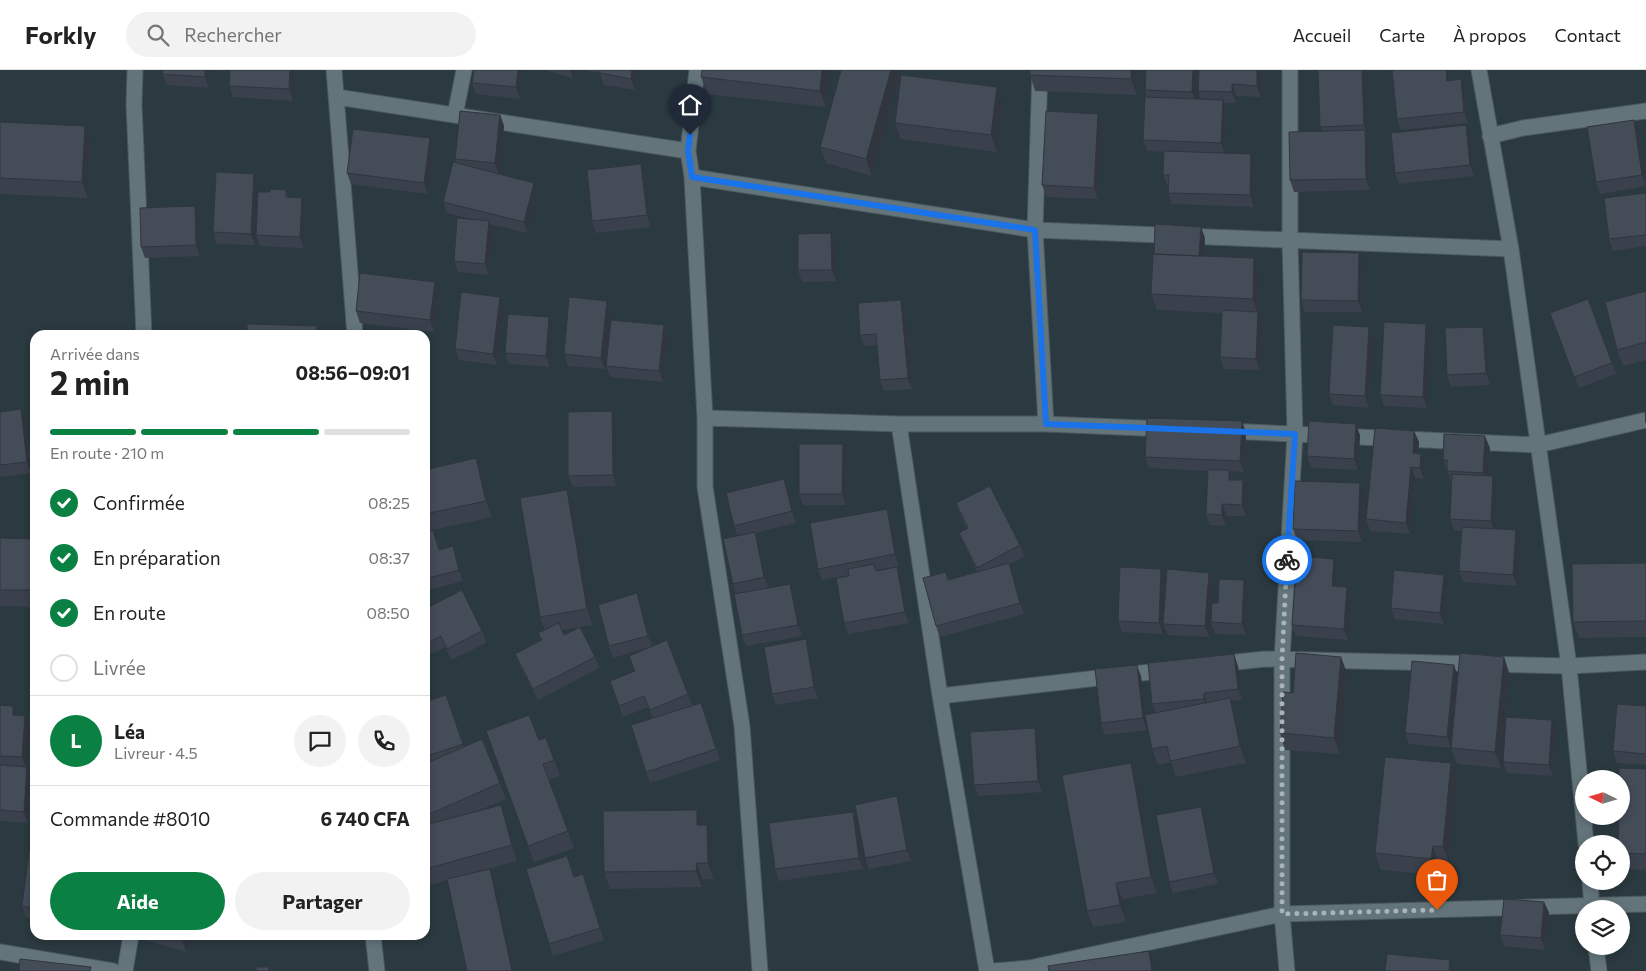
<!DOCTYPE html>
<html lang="fr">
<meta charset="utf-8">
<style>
body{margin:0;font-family:Commissioner,sans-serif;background:#f2f2f2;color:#222;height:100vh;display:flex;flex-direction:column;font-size:19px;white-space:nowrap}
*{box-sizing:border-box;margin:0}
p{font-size:16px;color:#767676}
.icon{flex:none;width:28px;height:28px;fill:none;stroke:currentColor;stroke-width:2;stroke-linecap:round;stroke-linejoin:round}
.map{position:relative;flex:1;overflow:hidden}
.panel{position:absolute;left:30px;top:260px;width:400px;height:610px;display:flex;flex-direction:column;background:#fff;border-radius:15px;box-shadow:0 2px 8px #0003}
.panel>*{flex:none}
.needle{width:32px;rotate:275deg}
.buttons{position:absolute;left:1575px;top:700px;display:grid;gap:10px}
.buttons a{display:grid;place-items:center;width:55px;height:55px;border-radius:50%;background:#fff;box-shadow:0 2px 8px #0003;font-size:25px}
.pin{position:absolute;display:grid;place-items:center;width:42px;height:42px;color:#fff;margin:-51px -21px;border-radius:50% 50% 50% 0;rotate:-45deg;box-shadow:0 0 5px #0007}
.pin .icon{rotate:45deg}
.courier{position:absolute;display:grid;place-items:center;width:50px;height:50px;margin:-25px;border:4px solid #1a73e8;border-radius:50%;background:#fff;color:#222;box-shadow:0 1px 6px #0007}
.head em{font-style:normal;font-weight:700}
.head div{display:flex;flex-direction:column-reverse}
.head{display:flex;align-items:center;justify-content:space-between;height:85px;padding:0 20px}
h1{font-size:32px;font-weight:700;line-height:38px}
.bar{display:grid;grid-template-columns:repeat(4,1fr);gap:8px 5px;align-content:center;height:60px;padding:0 20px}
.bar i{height:6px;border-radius:4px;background:#e0e0e0}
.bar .selected{background:#0b8043}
.bar p{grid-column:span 4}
.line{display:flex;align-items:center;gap:12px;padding:0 20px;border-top:1px solid #e0e0e0}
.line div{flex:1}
.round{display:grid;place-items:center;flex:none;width:52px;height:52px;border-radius:26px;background:#f2f2f2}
ol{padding:0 20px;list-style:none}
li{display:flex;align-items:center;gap:15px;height:55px}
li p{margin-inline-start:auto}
li .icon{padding:5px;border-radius:50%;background:#0b8043;color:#fff;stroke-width:4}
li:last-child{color:#767676}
li i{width:28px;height:28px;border:2px solid #e0e0e0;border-radius:50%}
.primary-button{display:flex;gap:10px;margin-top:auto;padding:10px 20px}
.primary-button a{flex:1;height:58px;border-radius:30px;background:#0b8043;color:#fff;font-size:20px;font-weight:700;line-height:58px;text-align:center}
.primary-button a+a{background:#f2f2f2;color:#222}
header{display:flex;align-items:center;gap:30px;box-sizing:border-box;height:70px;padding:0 25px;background:#fff;border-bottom:1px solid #e0e0e0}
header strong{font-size:24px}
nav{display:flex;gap:28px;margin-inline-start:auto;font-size:18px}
.search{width:350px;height:45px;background:#f2f2f2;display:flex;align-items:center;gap:12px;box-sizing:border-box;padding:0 18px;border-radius:28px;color:#767676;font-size:19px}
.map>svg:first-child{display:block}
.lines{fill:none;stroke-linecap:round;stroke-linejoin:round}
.minor-casing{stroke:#4b585e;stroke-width:17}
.minor{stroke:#63747b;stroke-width:15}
.wall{fill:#3a414c;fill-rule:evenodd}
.shaded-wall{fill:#30353e}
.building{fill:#444c58;stroke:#30353e}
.done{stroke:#a8b4b8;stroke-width:5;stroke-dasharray:0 9}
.route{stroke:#1a73e8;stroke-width:6}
</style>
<header>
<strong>Forkly</strong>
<div class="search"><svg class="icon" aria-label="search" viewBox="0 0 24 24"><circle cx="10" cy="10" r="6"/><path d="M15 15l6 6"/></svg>Rechercher</div>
<nav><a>Accueil</a><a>Carte</a><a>À propos</a><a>Contact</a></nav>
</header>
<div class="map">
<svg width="1646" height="901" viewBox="0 0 1646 901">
<rect width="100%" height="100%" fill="#2b3a40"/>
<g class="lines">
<defs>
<path id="minor" d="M135,0l-1,35 10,230
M334,0l21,265
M697,0l-9,81 4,26 13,241v69l37,239 18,245
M1040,0l-5,160 11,194
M1479,0l32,179 58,417 17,178
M337,27l351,54
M455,45l9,-45
M1490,66l33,-8 123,-17
M692,107l343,53 476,19
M705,348l194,6h147l120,5
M899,354l41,272 47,275
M1226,361l312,14 108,-25
M1218,594l47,-5 304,7 77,-4
M940,626l228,-26
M1590,811l2,28
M373,865l4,36
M1596,876l3,25
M0,882l113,19
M125,901l6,-36
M994,901l35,-3 253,-54 364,-10
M1287,901l-5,-57v-255l13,-225 -5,-192v-172"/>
</defs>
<!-- minor casing -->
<use href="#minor" class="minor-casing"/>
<!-- minor -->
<use href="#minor" class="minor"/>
</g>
<!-- wall -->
<path class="wall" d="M210,0l-1,18 -42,-3 -5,-11z
M295,0l-2,31 -60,-4 -4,-11z
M523,0l-3,29 -44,-5 -4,-11z
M544,0h31l-2,8z
M584,0h54l-3,20 -31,-5 -4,-12z
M830,0l-4,37 -119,-13 -6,-17z
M841,0h60l-29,106 -46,-13 -6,-16z
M1030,0h108l-1,25 -102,-4 -5,-16z
M1262,0l-1,27 -25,-1v7h-12l3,8 -2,42 30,12 -1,42 -82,-3 -4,-11 1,-7h-1l-5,-11 1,-23 -17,-1 -4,-11 4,-43 -2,-7zM1198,21l3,8h-3z
M1318,0h46l2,6 2,60 2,5v49l-76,2 -4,-12 32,-49 -2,-4z
M1392,0h57l1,11 11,-2 4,11 3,33 -67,7 -4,-11z
M1003,34l-6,48 -96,-13 -6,-16z
M500,45l4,11 -5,48 35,9 4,11 -10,39 -39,-9 4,8 -4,43 -31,-3 -4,-11 21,-41 -28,-7 -4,-11 13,-39 -1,-4z
M1634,50l4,11 8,55 -46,8 -4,-12z
M0,52l91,20 -3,56 -88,-4z
M1102,55l-4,74 -51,-2 -5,-12z
M1466,55l4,11 4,40 -75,8 -4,-11z
M434,79l-6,45 -77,-10 -4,-11z
M641,94l4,12 6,51 -55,6 -4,-12z
M258,116l-3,59 -38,-1 -4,-12z
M286,120l2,8 18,11 -2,39 -44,-2 -4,-11 14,-43z
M1646,123v53l-33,5 -4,-12z
M199,147l1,39 -55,2 -4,-11z
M831,163l4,11 1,37 -34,1 -4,-12z
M1205,168l-1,18 50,2 6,16 -1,39 3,10 -2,47 -36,-1 -4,-12 2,-44 -65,-3 -6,-16z
M1363,194l-1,48h-57l-4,-12z
M435,212l4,12 -5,38 -74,-9 -4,-12z
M1646,221v69l-23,6 -6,-16z
M1588,229l28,75 -37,14 -29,-75z
M607,231l4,11 -6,57 -37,-3 -4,-12z
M504,238l-7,57 -38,-5 -4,-11z
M906,241l6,78 -28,2 -4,-11 -3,-35 -13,1 -4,-11z
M549,247l4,11 -3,39 -41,-3 -4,-11z
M1426,254l4,11 -3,73 -43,-2 -4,-11z
M664,255l4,11 -4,46 -54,-5 -4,-11z
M1369,257l5,11 -5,70 -36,-3 -4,-11z
M1487,268l3,47 -39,2 -4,-12z
M0,342l25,9 6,52 -31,4z
M1242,351l4,12 -2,39 -14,-1 3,9h10l5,12 -2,24h-19l-1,10 -16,-1 -4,-11 2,-43 -59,-3 -4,-11z
M616,352l1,64 -44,1 -5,-11z
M1414,361l5,11 -1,11 3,1 5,11 -2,14 -9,-1 -5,56 -40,-3 -4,-12z
M1360,365l-2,35 -47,-2 -4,-12z
M843,374l4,11 -1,50h-43l-4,-11z
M1490,378l-2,28 9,11 -2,42 25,13 -3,44 -54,-4 -4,-11 2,-40h-7l-4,-12 2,-37h-1l-8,-22z
M425,400l57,4 10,43 -59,13 7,20 17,8 6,23 -38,10z
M784,409l4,11 8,33 -41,10 4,11 9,44 26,7 8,41 -56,10 -4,-11 -6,-41 -3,-10 5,-48 -4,-10z
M1360,413l4,11 -2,48 -65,-2 -4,-11z
M567,420l6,16 20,119 -13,2 15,30 4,11 -61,32 -19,-35 -4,-11 26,-14 -3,-7 7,-3 -5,-13zM579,557l-15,8 -2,-5z
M956,433l64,42 4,12 -14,7 3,11 11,39 -84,23 -4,-11 10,-54 3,8 28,-8 -13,-28 -5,-11 8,-4 -7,-14z
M887,439l4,11 8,46 -22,4v1l20,-4 4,11 8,45 -61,11 -4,-11 5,-48 -27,5 -4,-11z
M0,468l35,1v68l-35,-1z
M1646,493v74l-67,1 -6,-16z
M1338,501l-1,15 10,1 4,11 -3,42 -52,-4 -4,-11z
M1209,503l4,11 -4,53 -41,-2 -5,-11z
M1165,510l-2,54 -41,-2 -4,-11z
M1448,516l-4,38 -49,-5 -4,-11z
M1248,521l-2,44 -31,-1 -4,-12 7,-19z
M641,535l11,41 36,48 4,11 13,9 15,46 -70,23 -4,-11 7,-54 -5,-11 -25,10 -13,-36 25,-10 -6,-15 18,-8 -34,10 -4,-12z
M425,539l57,22 4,12 -35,17 -6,-13 -20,10z
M806,569l4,12 8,47 -42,7 -4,-11z
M1504,587l5,16 -8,95 -44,-4 -6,-16z
M1454,595l-3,83 -42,-4 -4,-11z
M1238,596l4,34 -11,1 5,13 10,49 -70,14 -5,-15 -13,3 -6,-16 -7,-33 2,14 -42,5 -4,-12 40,-47 4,39 11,-2 -4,-9z
M1347,603l-7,81 -55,-4 -5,-17 13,-40z
M446,625l18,52 36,36 6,16 -26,11 27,11 10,40 -37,10 16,14 -49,-5 -22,7v-185z
M0,635l17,10 8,1 5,11 -4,40h1l4,12 -3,44 -28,-2z
M1646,636v59l-29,-2 -4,-12z
M1556,661l-3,45 -46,-3 -4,-11z
M546,668l14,38 -11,4 25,68 -40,14 -42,-114 47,-8z
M1039,669l3,53 -64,4 -4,-11z
M1131,693l6,16 20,114 -35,6 4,23 -33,5 -6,-16z
M1646,699v101l-22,-1 -3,-7v-18z
M1457,710l-8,83 -11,-1 -1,13 -56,-5 -6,-17z
M1201,737l4,11 13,66 -45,9 -4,-11z
M901,738l10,53 -42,8 -4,-11z
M697,740l5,15h5l6,16 1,38h-12v8l-92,2 -6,-17z
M857,753l6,46 -84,12 -4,-12z
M35,775v74l-9,-1 -4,-12z
M583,804l21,66 -51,16 -4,-12 26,-67z
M1544,832l5,11 -4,37 -41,-4 -4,-11z
M133,865h58l-4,17 -53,-15z"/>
<!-- shaded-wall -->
<path class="shaded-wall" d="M205,0h5l-1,18 -4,-11z
M290,0h5l-2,31 -4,-12z
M518,0h5l-3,29 -4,-12z
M570,0h5l-2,8z
M632,0h6l-3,20 -4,-11z
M822,0h8l-4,37 -6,-16z
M891,0h10l-29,106 -6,-17z
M1131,0h7l-1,25 -6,-16z
M1193,0h6l-1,38 -6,-16z
M1257,0h5l-1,27 -4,-11z
M1362,0h2l2,6 2,60 -4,-11z
M1446,0h3l2,22 -4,-11z
M1461,9l4,11 3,33 -4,-11z
M1232,14l4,12v7l-4,-11z
M997,17l6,17 -6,48 -6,-17z
M1223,30l4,11 -2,43 -4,-11z
M1098,44l4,11 -4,74 -4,-11z
M500,45l4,11 -5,49 -4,-12z
M1634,50l4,11 8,55 -4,-11z
M1466,55l4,11 4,40 -4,-11z
M85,56l6,16 -3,56 -6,-16z
M1365,60l5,11v49l-4,-11z
M430,68l4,11 -6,45 -4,-11z
M1251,84l4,11 -1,42 -4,-12z
M641,94l4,12 6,51 -4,-12z
M254,104l4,12 -3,59 -4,-11z
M534,113l4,11 -10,39 -4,-11z
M302,128l4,11 -2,39 -4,-11z
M195,136l4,11 1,39 -4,-11z
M489,151l4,11 -4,43 -4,-11z
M1201,157l4,11 -2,30 -4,-11z
M831,163l4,11 1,37 -4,-11z
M1359,183l4,11 -1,48 -4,-11z
M1254,188l6,16 -1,39 3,10 -2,47 -4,-11 2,-45 -5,-15z
M435,212l4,12 -5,38 -4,-12z
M500,227l4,11 -7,57 -4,-11z
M901,230l5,11 6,78 -4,-11z
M607,231l4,11 -6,57 -4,-11z
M549,247l4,11 -3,39 -4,-11z
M1426,254l4,11 -3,73 -4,-11z
M664,255l4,11 -4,46 -5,-11z
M317,256l4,9h-4z
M1369,257l5,11 -5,70 -4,-12z
M1483,257l4,11 3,47 -4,-12z
M21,339l4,12 6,52 -4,-11z
M612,341l4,11 1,64 -4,-11z
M1242,351l4,12 -2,39 -4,-11z
M1356,354l4,11 -2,35 -4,-11z
M1414,361l5,11 -2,22 -4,-11z
M1485,366l5,12 -3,36 -4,-11z
M843,374l4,11 -1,50 -4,-11z
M1421,384l5,11 -2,14 -4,-11z
M476,388l6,16 10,43 -6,-16z
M1411,397l4,11 -5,56 -4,-11z
M1229,400l4,12 -4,-2z
M1493,406l4,11 -2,45 -4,-11z
M784,409l4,11 8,33 -4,-12z
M1243,410l5,12 -2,24 -4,-11z
M1360,413l4,11 -2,48 -4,-11z
M567,420l6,16 20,119 -6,-16z
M1222,434l5,12 -1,10 -4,-11z
M887,439l4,11 8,46 -4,-12z
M1516,460l4,12 -3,44 -4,-11z
M755,462l4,12 9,44 -4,-11z
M453,476l4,12 6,23 -4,-11z
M1334,489l4,12 -2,26 -4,-11z
M1009,493l4,12 11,39 -4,-11z
M897,497l4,11 8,45 -4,-11z
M1161,499l4,11 -2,54 -4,-11z
M1209,503l4,11 -4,53 -4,-11z
M1444,505l4,11 -4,38 -4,-11z
M1244,510l4,11 -2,44 -4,-11z
M790,514l4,11 8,41 -4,-11z
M1347,517l4,11 -3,42 -4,-11z
M637,523l4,12 11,42 -4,-11z
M806,569l4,12 8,47 -4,-11z
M1234,584l4,12 4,34 -4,-11z
M1341,587l6,16 -7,81 -6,-16z
M1504,587l5,16 -8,95 -6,-16z
M1137,595l4,11 6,54 -4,-12z
M1454,595l4,12 -7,71 -4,-11z
M1204,623l4,11 1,6 -5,-11z
M1230,628l6,16 10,49 -6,-17z
M13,636l4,11 -4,-2z
M25,646l5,11 -4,42 -4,-12z
M1552,650l4,11 -3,45 -4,-11z
M1035,658l4,11 3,53 -4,-11z
M1131,693l6,16 20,114 -6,-16z
M1451,693l6,17 -8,83 -6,-16z
M27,697l4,12 -3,44 -4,-11z
M897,726l4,12 10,53 -4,-11z
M501,735l6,16 10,40 -5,-16z
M1201,737l4,11 13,66 -4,-11z
M697,740l6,16 -6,-1z
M853,742l4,11 6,46 -4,-11z
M707,755l6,16 1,38 -6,-16z
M1433,776l5,16 -1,13 -6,-16z
M697,793l5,16v8l-6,-16z
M490,799l6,16 18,86h-2z
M583,804l4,11 17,55 -4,-12z
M1116,813l6,16 4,23 -6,-17z
M1544,832l5,11 -4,37 -4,-12z
M184,865h7l-4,17 -5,-12z
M1149,881l6,16v4h-3z
M1450,890l4,11h-5z"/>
<!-- building -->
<path class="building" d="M163,0h42v7l-43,-3z
M230,0h60l-1,19 -60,-3z
M474,0h44l-2,17 -44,-4z
M600,0h32l-1,9 -31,-6z
M702,0h120l-2,21 -119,-14z
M841,0h50l-25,89 -46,-12z
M1030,0h101v9l-101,-4z
M1146,0h47l-1,22 -47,-2z
M1199,0h58v16l-25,-2v8l-34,-1z
M1318,0h44l2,55 -44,2z
M1392,0h54l1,11 14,-2 3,33 -67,7z
M901,5l96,12 -6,48 -96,-12z
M1145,27l78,3 -2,43 -78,-3z
M460,41l40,4 -5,48 -40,-4z
M1046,41l52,3 -4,74 -52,-3z
M1634,50l8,55 -46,7 -9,-55z
M0,52l85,4 -3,56 -82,-4z
M1466,55l4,40 -75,8 -4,-40z
M353,59l77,9 -6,45 -77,-10z
M1365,60l1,49 -76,1 -1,-48z
M1164,81l87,3 -1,41 -82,-2 1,-18h-6z
M453,92l81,21 -10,39 -81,-20z
M641,94l6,51 -55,6 -5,-51z
M216,102l38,2 -3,60 -38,-2z
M270,119l16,1v7l16,1 -2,39 -44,-2 2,-43h12z
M1646,123v42l-37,4 -5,-41z
M195,136l1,39 -55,2 -1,-39z
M457,148l32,3 -4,43 -31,-3z
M1155,154l46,3 -2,29 -45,-2z
M831,163l1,37h-34v-36z
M1302,182l57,1 -1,48 -57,-1z
M1153,184l101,4 -1,41 -102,-5z
M360,203l75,9 -5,38 -74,-9z
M1646,221v51l-29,8 -12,-48z
M461,222l39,5 -7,57 -38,-5z
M569,227l38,4 -6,57 -37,-4z
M1588,229l24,64 -38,14 -24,-64z
M901,230l7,78 -28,2 -4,-46 -16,1 -2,-32z
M1222,240l36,2 -2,47 -36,-2z
M508,244l41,3 -3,39 -41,-3z
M611,250l53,5 -5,46 -53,-5z
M1384,252l42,2 -3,73 -43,-2z
M247,254l70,2v9h-70z
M1333,255l36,2 -4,69 -36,-2z
M1483,257l3,46 -39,2 -2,-47z
M32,280h3v25z
M21,339l6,53 -27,3v-53z
M612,341l1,64 -45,1v-64z
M1645,341h1v12z
M1147,348l95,3 -2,40 -95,-4z
M1309,351l47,3 -2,35 -47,-3z
M1375,358l39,3 -1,22 8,1 -1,14 -9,-1 -5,56 -40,-4z
M1444,364l41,2 -2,37 -36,-2v-11h-4z
M799,374h44l-1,50h-43z
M476,388l10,43 -61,13v-44z
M1208,400h21v10h14l-1,25 -20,-1v11l-16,-1z
M1452,404l41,2 -2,45 -41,-2z
M784,409l8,32 -58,15 -8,-33z
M1295,411l65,2 -2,48 -65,-2z
M990,416l30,59 -43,23 -18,-35 9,-5 -12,-25z
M567,420l20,119 -47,8 -20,-119z
M887,439l8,45 -77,15 -8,-46z
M1462,457l54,3 -3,45 -54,-4z
M433,460l6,20 14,-4 6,24 -34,9v-47z
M755,462l9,45 -31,7 -10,-45z
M0,468l35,1v51h-35z
M1297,486l37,3 -2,27 15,1 -3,42 -52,-4z
M1009,493l11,40 -84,23 -13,-48 23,-6 2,8z
M1646,493v58l-73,1 -1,-58z
M874,494l2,7 21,-4 8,45 -61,11 -8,-45 13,-2 -1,-7z
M1120,497l41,2 -2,54 -41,-2z
M1167,499l42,4 -4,53 -42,-2z
M1394,500l50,5 -4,38 -49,-5z
M1219,509l25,1 -2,44 -31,-2 1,-19h6z
M790,514l8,41 -56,10 -8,-41z
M462,520l20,41 -35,18 -6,-13 -16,8v-35z
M637,523l11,43 -39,10 -11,-41z
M559,553l5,12 16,-8 15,30 -62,32 -18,-35 27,-14 -4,-7z
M806,569l8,48 -42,7 -8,-47z
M667,570l21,54 -38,16 -6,-14 -25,10 -9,-25 25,-10 -6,-15z
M1296,583l45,4 -7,81 -54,-5 3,-41 10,1z
M1460,583l44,4 -9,95 -44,-4z
M1234,584l4,35 -34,4v6l-52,5 -4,-41z
M1412,591l42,4 -7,72 -42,-4z
M1137,595l6,53 -42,5 -6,-54z
M446,625l17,49 -36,12 -2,-5v-49z
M1230,628l10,48 -70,15 -3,-15 -15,3 -7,-34z
M701,633l15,46 -70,23 -15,-47z
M1617,634l29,2v48l-33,-3z
M0,635l13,1v9l12,1 -3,41 -22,-1z
M529,645l10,25 7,-2 8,22 -11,4 25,67 -40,15 -42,-115z
M1506,647l46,3 -3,45 -46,-3z
M1035,658l3,53 -64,4 -4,-53z
M482,669l18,44 -75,33v-52z
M1385,687l66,6 -8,84 -10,-1 -2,13 -56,-6z
M1131,693l20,114 -35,6 4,22 -33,6 -25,-136z
M0,695l27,2 -3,45 -24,-2z
M1619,698l27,1v85l-25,-1v-9h-3l1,-28h2v-37h-2z
M897,726l10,54 -42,8 -10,-53z
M501,735l11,40 -87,24v-44z
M1201,737l13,66 -45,9 -13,-67z
M697,740v15h10l1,38h-11l-1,8 -92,1 -1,-61z
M853,742l6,46 -84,11 -6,-46z
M30,774l5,1v63l-13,-2z
M567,786l7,21 9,-3 17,54 -51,16 -23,-75z
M490,799l22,102h-45l-20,-92z
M1504,829l40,3 -3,36 -41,-3z
M163,865h21l-2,5z
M1149,881l3,20h-103l-1,-5z
M1387,884l63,6 -1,11h-64z
M20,889l71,8 -1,4h-71z
M256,897h13v4h-13z"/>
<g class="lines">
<!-- done -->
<path class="done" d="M1287,490l-5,99v255l155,-4"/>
<!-- route -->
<path class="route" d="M690,65l-2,16 4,26 343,53 11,194 249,10 -8,126"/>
</g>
</svg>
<div class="buttons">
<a><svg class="needle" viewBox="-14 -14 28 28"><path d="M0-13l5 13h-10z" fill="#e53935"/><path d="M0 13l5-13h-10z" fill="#767676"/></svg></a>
<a><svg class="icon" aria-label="locate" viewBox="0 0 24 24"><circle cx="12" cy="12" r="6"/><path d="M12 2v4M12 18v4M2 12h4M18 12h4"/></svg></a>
<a><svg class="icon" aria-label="layers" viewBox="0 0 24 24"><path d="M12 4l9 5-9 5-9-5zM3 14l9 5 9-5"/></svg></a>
</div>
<div class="pin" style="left:1437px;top:840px;background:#ea580c"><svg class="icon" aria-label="bag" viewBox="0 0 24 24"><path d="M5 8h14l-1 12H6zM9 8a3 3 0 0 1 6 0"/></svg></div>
<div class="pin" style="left:690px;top:65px;background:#1f2937"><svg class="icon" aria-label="home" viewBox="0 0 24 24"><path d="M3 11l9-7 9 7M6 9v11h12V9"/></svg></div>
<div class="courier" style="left:1287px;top:490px"><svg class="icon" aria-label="bike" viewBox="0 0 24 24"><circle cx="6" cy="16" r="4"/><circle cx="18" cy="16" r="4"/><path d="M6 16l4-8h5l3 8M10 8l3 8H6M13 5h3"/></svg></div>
<section class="panel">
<div class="head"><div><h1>2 min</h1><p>Arrivée dans</p></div><em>08:56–09:01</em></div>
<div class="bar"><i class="selected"></i><i class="selected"></i><i class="selected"></i><i></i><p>En route · 210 m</p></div>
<ol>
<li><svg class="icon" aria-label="check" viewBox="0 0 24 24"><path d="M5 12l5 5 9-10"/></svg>Confirmée<p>08:25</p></li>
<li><svg class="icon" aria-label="check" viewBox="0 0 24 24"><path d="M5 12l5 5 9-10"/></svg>En préparation<p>08:37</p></li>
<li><svg class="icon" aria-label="check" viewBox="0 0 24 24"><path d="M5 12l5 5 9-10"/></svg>En route<p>08:50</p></li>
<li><i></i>Livrée</li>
</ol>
<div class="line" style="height:90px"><b class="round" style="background:#0b8043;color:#fff">L</b><div><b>Léa</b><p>Livreur · 4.5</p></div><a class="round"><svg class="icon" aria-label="chat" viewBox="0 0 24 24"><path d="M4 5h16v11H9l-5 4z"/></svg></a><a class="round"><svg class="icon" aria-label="phone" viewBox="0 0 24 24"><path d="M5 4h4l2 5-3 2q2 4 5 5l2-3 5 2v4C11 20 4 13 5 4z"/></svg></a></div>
<div class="line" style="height:65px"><div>Commande #8010</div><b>6 740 CFA</b></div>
<div class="primary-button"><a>Aide</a><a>Partager</a></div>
</section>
</div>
